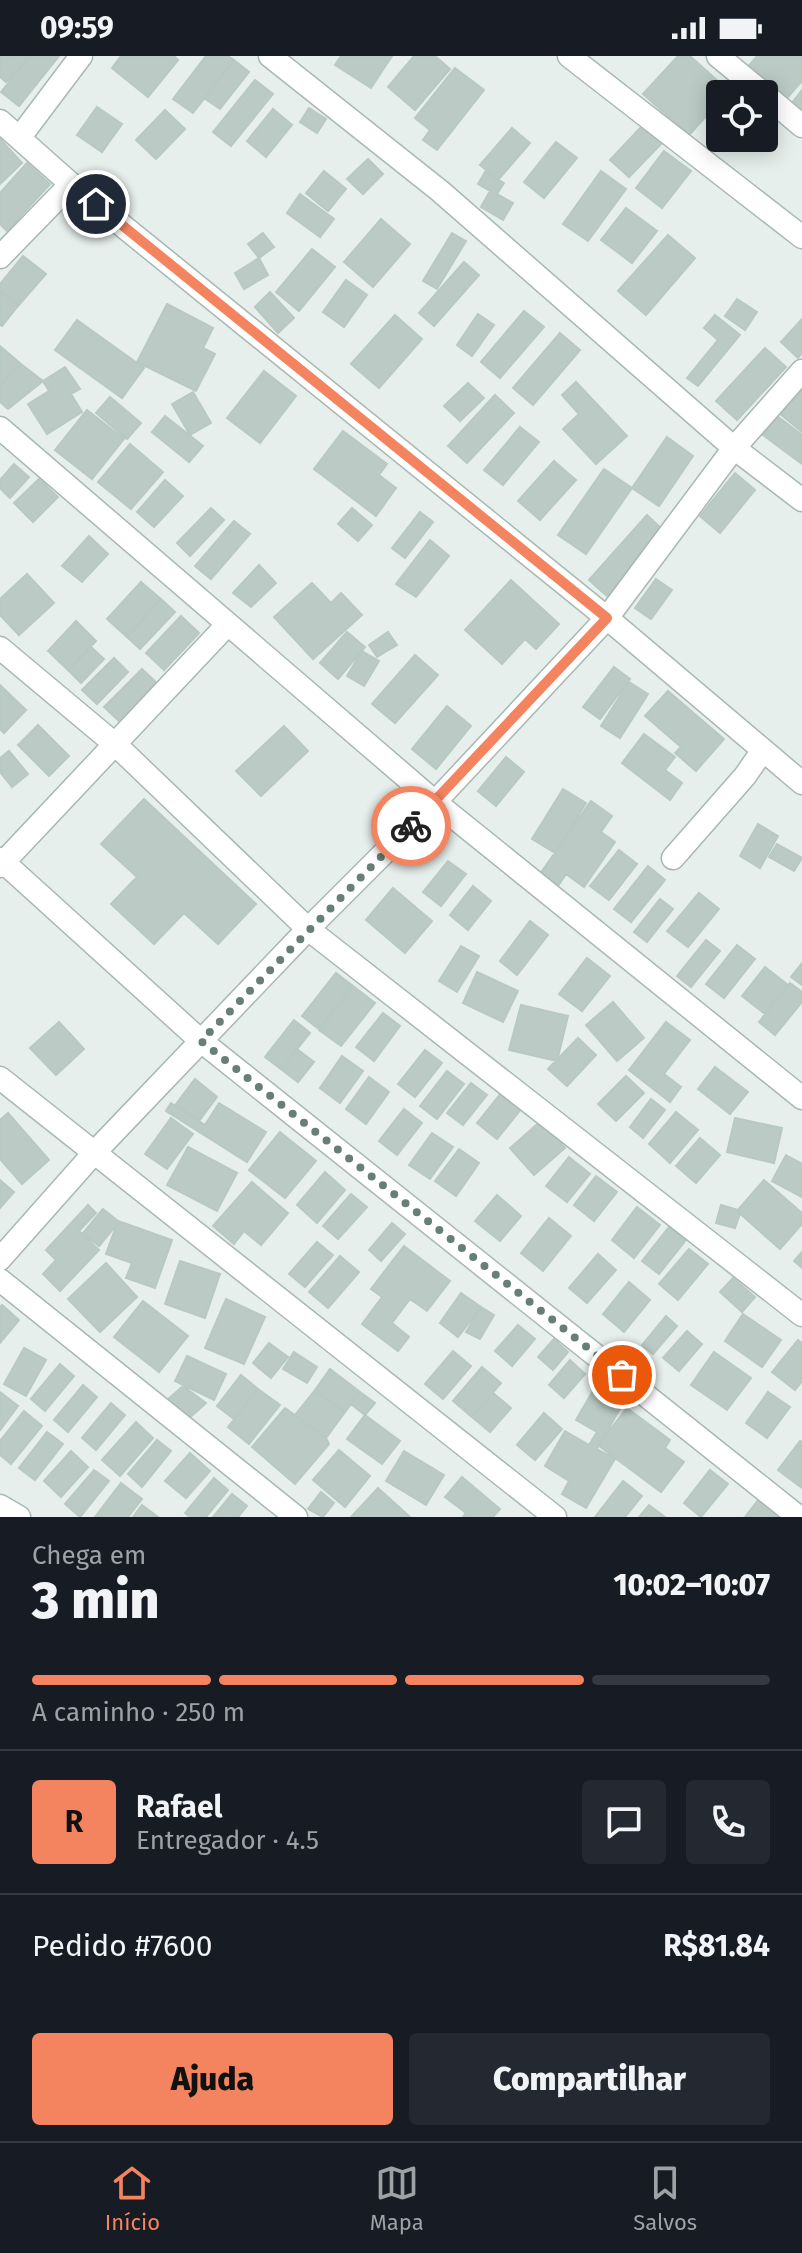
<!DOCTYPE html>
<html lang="pt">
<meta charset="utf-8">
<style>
body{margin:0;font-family:"Fira Sans",sans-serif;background:#242831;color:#f1f3f6;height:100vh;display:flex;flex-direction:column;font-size:30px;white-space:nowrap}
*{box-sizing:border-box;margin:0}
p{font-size:26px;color:#9ea1a6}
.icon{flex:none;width:44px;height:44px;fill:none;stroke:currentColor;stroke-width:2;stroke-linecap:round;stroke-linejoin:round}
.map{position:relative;height:1461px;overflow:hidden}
.sheet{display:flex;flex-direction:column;background:#171b24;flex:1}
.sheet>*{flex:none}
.controls{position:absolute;left:706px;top:24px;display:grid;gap:16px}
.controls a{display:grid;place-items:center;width:72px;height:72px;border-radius:8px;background:#171b24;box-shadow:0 4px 20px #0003;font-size:40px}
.pin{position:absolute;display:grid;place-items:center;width:68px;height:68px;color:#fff;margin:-34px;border:4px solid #fff;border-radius:50%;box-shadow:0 2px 8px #0007}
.courier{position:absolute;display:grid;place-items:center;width:80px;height:80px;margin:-40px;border:6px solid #f4845f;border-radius:50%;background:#fff;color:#222;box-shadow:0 2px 10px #0007}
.overview em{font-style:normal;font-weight:800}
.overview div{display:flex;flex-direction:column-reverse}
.overview{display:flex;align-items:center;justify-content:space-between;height:136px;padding:0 32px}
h1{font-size:52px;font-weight:800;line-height:60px}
.bar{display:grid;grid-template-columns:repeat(4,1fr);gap:12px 8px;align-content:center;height:96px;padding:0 32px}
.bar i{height:10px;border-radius:6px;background:#363941}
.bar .current{background:#f4845f}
.bar p{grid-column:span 4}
.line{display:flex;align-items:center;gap:20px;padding:0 32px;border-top:2px solid #363941}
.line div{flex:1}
.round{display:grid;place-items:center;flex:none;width:84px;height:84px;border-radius:8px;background:#242831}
.primary-button{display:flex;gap:16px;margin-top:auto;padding:16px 32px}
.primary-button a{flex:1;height:92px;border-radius:8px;background:#f4845f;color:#111;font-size:32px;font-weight:800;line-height:92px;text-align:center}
.primary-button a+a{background:#242831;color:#f1f3f6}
.status{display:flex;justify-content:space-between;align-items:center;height:56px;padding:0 40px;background:#171b24;direction:ltr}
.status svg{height:22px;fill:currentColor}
.dock{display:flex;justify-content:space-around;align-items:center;height:112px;border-top:2px solid #363941;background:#171b24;font-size:22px;color:#9ea1a6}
.dock a{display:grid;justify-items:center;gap:4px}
.dock .current{color:#f4845f}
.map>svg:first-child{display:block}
.building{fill:#bbcac4;stroke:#b8c9c2;stroke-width:2}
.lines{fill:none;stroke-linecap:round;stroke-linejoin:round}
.minor-casing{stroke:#a8b8b2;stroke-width:25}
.minor{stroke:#fff;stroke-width:22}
.done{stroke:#687f78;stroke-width:8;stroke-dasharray:0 14.4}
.route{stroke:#f4845f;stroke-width:10}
</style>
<div class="status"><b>09:59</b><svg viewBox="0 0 49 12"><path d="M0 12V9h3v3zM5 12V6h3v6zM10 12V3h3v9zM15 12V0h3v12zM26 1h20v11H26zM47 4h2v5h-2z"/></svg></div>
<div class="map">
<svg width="802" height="1461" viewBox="0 0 802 1461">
<rect width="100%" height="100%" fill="#e6efeb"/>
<!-- building -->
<path class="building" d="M0,0h30l-24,26 -6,-5z
M30,0h29l-40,50 -18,-14z
M121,0h53l4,4 -30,37 -36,-29z
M206,0h22l6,4 -41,53 -20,-14z
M341,0h51l-21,32 -36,-23z
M414,0h21l15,13 -35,41 -27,-23z
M678,0h12l39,35 -9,3v7l-31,34 -46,-41z
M757,0h45v25l-22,25 -38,-32z
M234,4l15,12 -29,37 -16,-11z
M455,12l29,22 -47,60 -14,-10 7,-10 -15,-12z
M255,24l18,14 -42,52 -18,-14z
M802,34v21l-10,-8z
M97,51l25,17 -20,28 -25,-17z
M309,52l17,11 -9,14 -17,-11z
M273,53l19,16 -26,32 -19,-16z
M165,54l20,19 -29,30 -20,-19z
M644,68l19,18 -34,35 -19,-17z
M512,72l18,15 -32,37 -18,-15z
M0,83l22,24 -22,21z
M556,86l21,16 -33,40 -20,-16z
M664,95l27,20 -29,37 -26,-20z
M368,103l15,15 -20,20 -16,-15z
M27,107l23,21 -43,47 -7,-7v-31z
M324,115l22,18 -18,22 -22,-18z
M601,115l25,18 -38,52 -25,-17z
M485,116l19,11 -7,11 16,9 -10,17 -22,-13 9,-16 -12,-7z
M300,138l34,25 -14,18 -33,-24z
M626,152l31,23 -25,32 -31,-23z
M381,163l29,25 -37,43 -29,-25z
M263,177l11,14 -15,11 -11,-14z
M452,177l14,8 -29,48 -14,-8z
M668,179l27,23 -49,57 -28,-24z
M312,193l23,18 -36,44 -23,-19z
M23,200l23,18 -28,32 -18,-15v-7z
M259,202l9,17 -24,14 -9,-16z
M464,206l15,13 -45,51 -15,-13z
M346,224l21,15 -23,32 -21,-15z
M0,235l18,15 -16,20 -2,-1z
M270,236l24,26 -16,15 -23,-26z
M737,243l20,13 -12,18 -20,-14z
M167,248l46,24 -10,20 12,6 -19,37 -59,-29z
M524,255l20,16 -44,51 -19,-16z
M478,258l16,11 -22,31 -15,-11z
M395,259l27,24 -43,49 -28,-24z
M715,259l25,20 -42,51 -11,-8 31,-38 -14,-12z
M802,263v34l-4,5 -17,-16z
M77,264l67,48 -22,30 -67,-48z
M560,277l20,17 -47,55 -20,-17z
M0,290l21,18 -21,22z
M765,292l21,19 -49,53 -21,-19z
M21,308l22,17 -35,28 -8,-7v-16z
M65,311l15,22 -9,5 11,18 -35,22 -19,-30 21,-13 -6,-10z
M264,315l32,25 -36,47 -33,-25z
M576,326l51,54 -31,28 -33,-35 16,-15 -17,-19z
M468,327l16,15 -24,23 -16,-15z
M802,327v49l-24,-20z
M193,336l18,31 -21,12 -18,-31z
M495,339l19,18 -47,50 -19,-17z
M110,341l31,26 -14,16 -31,-26z
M87,354l37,29 -32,40 -37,-29z
M165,360l38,30 -14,16 -37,-30z
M777,360l25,19v29l-39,-29z
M520,371l19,15 -36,43 -19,-15z
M343,375l44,33 -8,11 17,13 -20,28 -62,-47z
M667,381l26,19 -34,50 -27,-18z
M130,388l33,28 -32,37 -33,-27z
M554,405l22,19 -36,40 -22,-19z
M14,408l15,13 -19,21 -10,-10v-8z
M604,413l28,19 -46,66 -28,-19z
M735,417l20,17 -35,43 -20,-17z
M39,423l19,18 -25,25 -19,-19z
M165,424l18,16 -29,31 -17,-15z
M211,452l13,12 -34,36 -13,-13z
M352,452l20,17 -14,16 -20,-17z
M420,456l13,10 -28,36 -13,-10z
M647,459l17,16 -57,65 -18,-16z
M234,465l16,13 -39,45 -16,-13z
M89,480l19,18 -26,28 -20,-16z
M430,484l19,16 -33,41 -20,-13z
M259,509l17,18 -25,24 -18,-14z
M27,518l27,29 -35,32 -19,-20v-16z
M656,523l16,11 -21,29 -16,-11z
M511,524l48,44 -23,25 -11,-10 -23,25 -37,-34z
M141,526l20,17 -34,38 -20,-18z
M312,527l19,20 10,-10 21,22 -49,44 -39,-42z
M161,543l14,13 -35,37 -13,-12z
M181,560l18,17 -35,37 -18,-17z
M76,565l20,20 -28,29 -20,-19z
M347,576l18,15 -27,32 -18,-16z
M388,576l9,13 -20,12 -8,-12z
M91,591l13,12 -23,24 -13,-13z
M362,595l17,10 -15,25 -17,-10z
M415,599l23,20 -43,48 -23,-19z
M114,602l14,14 -31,32 -15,-14z
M614,611l16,12 -30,40 -17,-12z
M142,613l16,15 -38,38 -16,-15z
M629,626l19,12 -28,44 -19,-12z
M0,629l26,25 -22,23 -4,-4z
M668,635l56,48 -28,32 -21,-18 6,-6 -36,-31z
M447,650l24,20 -35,43 -24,-20z
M38,669l31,31 -20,20 -31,-31z
M284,670l24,25 -47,45 -25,-25z
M644,678l31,23 -10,13 17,13 -12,17 -48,-37z
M9,695l19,23 -16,13 -12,-15v-14z
M506,701l18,15 -28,34 -18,-15z
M563,733l23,14 -31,50 -23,-14z
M144,743l112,105 -38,40 -34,-31 -30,31 -43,-40 26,-27 -36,-33z
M591,745l21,15 -11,16 14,10 -31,45 -18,-13 -8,12 -18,-12z
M758,768l20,12 -18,32 -20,-12z
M777,788l25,14 -8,13 -25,-14z
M619,794l18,14 -28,36 -19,-14z
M448,805l18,13 -25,32 -18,-14z
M648,810l17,14 -34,42 -17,-13z
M473,830l18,15 -23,29 -18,-15z
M393,832l39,33 -27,32 -39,-33z
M699,837l20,16 -31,38 -21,-16z
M660,843l13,10 -26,33 -13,-10z
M530,865l18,14 -31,40 -17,-14z
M706,884l14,11 -29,36 -14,-11z
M737,889l18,14 -31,39 -18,-14z
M461,890l18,10 -22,36 -18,-11z
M587,902l23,18 -28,35 -23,-17z
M802,907v22l-11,-8z
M765,911l23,18 -23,29 -23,-18z
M477,916l41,19 -15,31 -40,-19z
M336,917l17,13 -34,43 -17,-13z
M790,927l12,9v10l-27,33 -16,-13z
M353,930l22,17 -34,43 -22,-16z
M613,946l31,36 -27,23 -31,-36z
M521,949l47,11 -11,45 -48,-11z
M383,957l17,13 -26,35 -18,-14z
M294,964l16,13 -29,36 -16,-12z
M59,966l25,27 -28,26 -26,-27z
M666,966l24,18 -26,34 17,13 -11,15 -41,-32z
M578,982l18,17 -29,31 -19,-17z
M297,993l17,13 -16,20 -17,-13z
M425,994l17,13 -27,34 -17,-13z
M342,1000l21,15 -23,32 -20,-15z
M715,1011l33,25 -18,22 -32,-25z
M447,1015l17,13 -27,35 -17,-13z
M626,1020l18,17 -28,28 -18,-17z
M369,1021l20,15 -23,32 -20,-15z
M195,1023l22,18 -18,24 -23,-17z
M471,1027l16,12 -24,30 -16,-12z
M502,1036l20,16 -25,31 -20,-16z
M651,1043l14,11 -22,28 -13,-11z
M171,1047l34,22 14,-22 47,29 -19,30 -81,-51z
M404,1053l18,14 -25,32 -18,-14z
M676,1056l22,18 -28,33 -21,-19z
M8,1057l41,47 -27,24 -22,-25v-39z
M171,1062l22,16 -26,35 -22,-15z
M735,1062l47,10 -8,35 -47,-11z
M541,1065l24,27 -31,27 -24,-27z
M280,1076l36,29 -31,37 -36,-28z
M432,1077l21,14 -23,32 -21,-14z
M700,1082l20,17 -24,28 -20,-17z
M188,1091l49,26 -20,38 -50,-26z
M459,1093l20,14 -23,33 -21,-15z
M786,1099l16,9v33l-30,-16z
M569,1101l21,17 -23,28 -21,-16z
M325,1116l20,18 -28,33 -20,-18z
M596,1120l21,16 -23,29 -20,-16z
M0,1124l14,12 -14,16z
M764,1124l38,33v11l-22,25 -43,-38z
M252,1126l36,31 -27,32 -17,-14 -10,13 -21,-18z
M351,1138l16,13 -29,32 -15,-13z
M497,1139l24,21 -21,25 -25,-20z
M88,1149l8,8 -17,18 20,19 -39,41 -17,-17 13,-14 -10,-10z
M721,1149l20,6 -6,17 -19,-5z
M637,1151l23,18 -26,33 -22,-18z
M103,1153l16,13 -20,24 -16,-13z
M549,1162l22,18 -28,35 -22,-18z
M118,1165l54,19 -17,48 -29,-10 6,-15 -26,-9z
M392,1167l13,11 -24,27 -12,-11z
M669,1171l17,13 -27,34 -17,-13z
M317,1186l16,13 -28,32 -16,-13z
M404,1190l46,35 -23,30 -17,-12 -18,24 17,14 -11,14 -36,-27 20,-27 -11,-8z
M689,1193l19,15 -30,36 -19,-16z
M802,1196v16l-8,-7z
M598,1198l18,16 -29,33 -18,-15z
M340,1200l19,16 -31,36 -19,-16z
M180,1205l40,13 -15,44 -40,-14z
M106,1207l31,34 -37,35 -32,-33z
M733,1222l22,19 -13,15 -22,-20z
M629,1226l21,18 -26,32 -21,-18z
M461,1237l20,14 -23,30 -18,-14z
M226,1243l39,18 -21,47 -39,-16z
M143,1245l45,35 -29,36 -45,-35z
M2,1249l17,15 -19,23v-36z
M481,1251l13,8 -14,24 -14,-7z
M743,1258l38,26 -19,27 -37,-26z
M666,1260l11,10 -24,28 -11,-9z
M518,1269l17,14 -23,27 -17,-15z
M687,1275l15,13 -23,27 -16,-13z
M554,1283l14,13 -15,18 -15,-13z
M798,1284l4,3v38l-7,9 -23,-18z
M269,1287l19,14 -17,21 -18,-15z
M24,1292l22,12 -20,36 -22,-12z
M453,1295l18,15 -28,33 -18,-15z
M294,1296l23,15 -10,16 -24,-14z
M714,1296l37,26 -24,32 -36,-25z
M187,1300l39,18 -12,26 -39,-19z
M570,1304l15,14 -21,24 -15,-13z
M60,1308l14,12 -29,35 -14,-12z
M482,1311l19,16 -29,34 -19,-16z
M330,1313l30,23 -15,20 -30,-22z
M241,1319l17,14 -24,30 -17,-13z
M83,1329l14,12 -29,35 -14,-12z
M183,1330l23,17 -19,17 -20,-20z
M258,1333l22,16 -31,39 -21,-17z
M594,1333l28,16 -25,44 18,10 -29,49 -24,-14 7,-13 -24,-15 20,-35 24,14 8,-13 -21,-12z
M315,1334l30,22 -19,26 -31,-23z
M0,1336l18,14 -18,24z
M360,1336l15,11 -10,12 -14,-11z
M768,1336l22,15 -23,31 -21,-15z
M493,1337l18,15 -21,24 -18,-15z
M111,1347l14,12 -29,35 -14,-12z
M285,1352l41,30 3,6 -34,40 -43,-37z
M627,1352l43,32 -5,8 19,14 -23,30 -63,-47z
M24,1355l18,15 -31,38 -11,-9v-14z
M544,1357l18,16 -27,31 -18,-15z
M365,1359l35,26 -18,23 -35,-25z
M136,1366l17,16 -33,38 -18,-16z
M47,1376l16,12 -28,36 -16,-12z
M157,1384l14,11 -29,36 -14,-13z
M800,1385l2,1v46l-24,-18z
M339,1394l31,26 -25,31 -32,-27z
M71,1395l17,16 -27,30 -17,-16z
M404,1395l40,24 -18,30 -40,-24z
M190,1397l20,18 -24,27 -21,-17z
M94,1414l15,11 -29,36 -15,-13z
M710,1414l18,14 -27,33 -17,-14z
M462,1421l38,32 -7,8h-30l3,-4 -21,-16z
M214,1422l14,12 -22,27h-16l-5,-4z
M623,1425l19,15 -17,21h-30z
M121,1427l21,16 -14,18h-33z
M378,1432l32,29h-59z
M321,1436l13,11 -11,14 -15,-8z
M232,1438l15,12 -9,11h-25z
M759,1443l23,18h-37z
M142,1449l16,12h-25z
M649,1449l16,12h-26z"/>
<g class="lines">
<defs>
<path id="minor" d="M270,0l170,135 294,257 68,52
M569,0l233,181
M718,0l46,38
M764,38l38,32
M0,65l71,63 536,434 195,165
M20,81l61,-81
M0,201l71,-73
M0,372l435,374 367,296
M0,592l116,97 192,184 494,386
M673,802l72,-82 18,-26
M0,803l201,182 595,474
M0,810l227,-241
M0,1022l555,439
M0,1203l94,-106 214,-224 127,-127 172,-184 127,-170 68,-77
M0,1224l296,237
M0,1450l19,11"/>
</defs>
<!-- minor casing -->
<use href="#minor" class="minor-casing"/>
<!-- minor -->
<use href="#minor" class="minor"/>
</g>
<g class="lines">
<!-- done -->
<path class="done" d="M411,770l-210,215 421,334"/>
<!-- route -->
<path class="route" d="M96,148l511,414 -196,208"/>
</g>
</svg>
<div class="controls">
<a><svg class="icon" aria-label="locate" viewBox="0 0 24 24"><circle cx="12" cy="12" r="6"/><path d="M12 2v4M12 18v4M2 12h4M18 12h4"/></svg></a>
</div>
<div class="pin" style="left:622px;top:1319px;background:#ea580c"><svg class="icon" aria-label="bag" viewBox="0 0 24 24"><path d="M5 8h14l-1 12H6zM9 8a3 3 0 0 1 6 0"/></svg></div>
<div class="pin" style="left:96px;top:148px;background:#1f2937"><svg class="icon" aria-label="home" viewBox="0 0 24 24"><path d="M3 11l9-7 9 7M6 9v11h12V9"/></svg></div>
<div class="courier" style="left:411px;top:770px"><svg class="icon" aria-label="bike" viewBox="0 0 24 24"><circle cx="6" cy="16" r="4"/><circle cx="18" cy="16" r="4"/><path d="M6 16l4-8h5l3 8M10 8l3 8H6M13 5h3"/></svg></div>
</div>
<section class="sheet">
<div class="overview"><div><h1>3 min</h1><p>Chega em</p></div><em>10:02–10:07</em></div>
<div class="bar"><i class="current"></i><i class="current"></i><i class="current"></i><i></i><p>A caminho · 250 m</p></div>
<div class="line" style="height:144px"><b class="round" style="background:#f4845f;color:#111">R</b><div><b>Rafael</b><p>Entregador · 4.5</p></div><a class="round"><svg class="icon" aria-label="chat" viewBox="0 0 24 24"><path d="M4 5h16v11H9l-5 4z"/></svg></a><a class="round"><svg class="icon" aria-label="phone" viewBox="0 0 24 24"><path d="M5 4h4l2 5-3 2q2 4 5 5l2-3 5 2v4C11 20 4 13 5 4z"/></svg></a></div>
<div class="line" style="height:104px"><div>Pedido #7600</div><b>R$81.84</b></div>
<div class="primary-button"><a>Ajuda</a><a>Compartilhar</a></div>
</section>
<nav class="dock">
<a class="current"><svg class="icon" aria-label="home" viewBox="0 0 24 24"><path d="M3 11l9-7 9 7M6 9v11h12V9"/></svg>Início</a>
<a><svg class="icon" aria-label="map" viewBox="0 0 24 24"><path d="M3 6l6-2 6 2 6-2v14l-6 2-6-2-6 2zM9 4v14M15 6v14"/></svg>Mapa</a>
<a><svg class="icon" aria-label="saved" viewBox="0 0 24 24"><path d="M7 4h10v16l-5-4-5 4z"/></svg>Salvos</a>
</nav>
